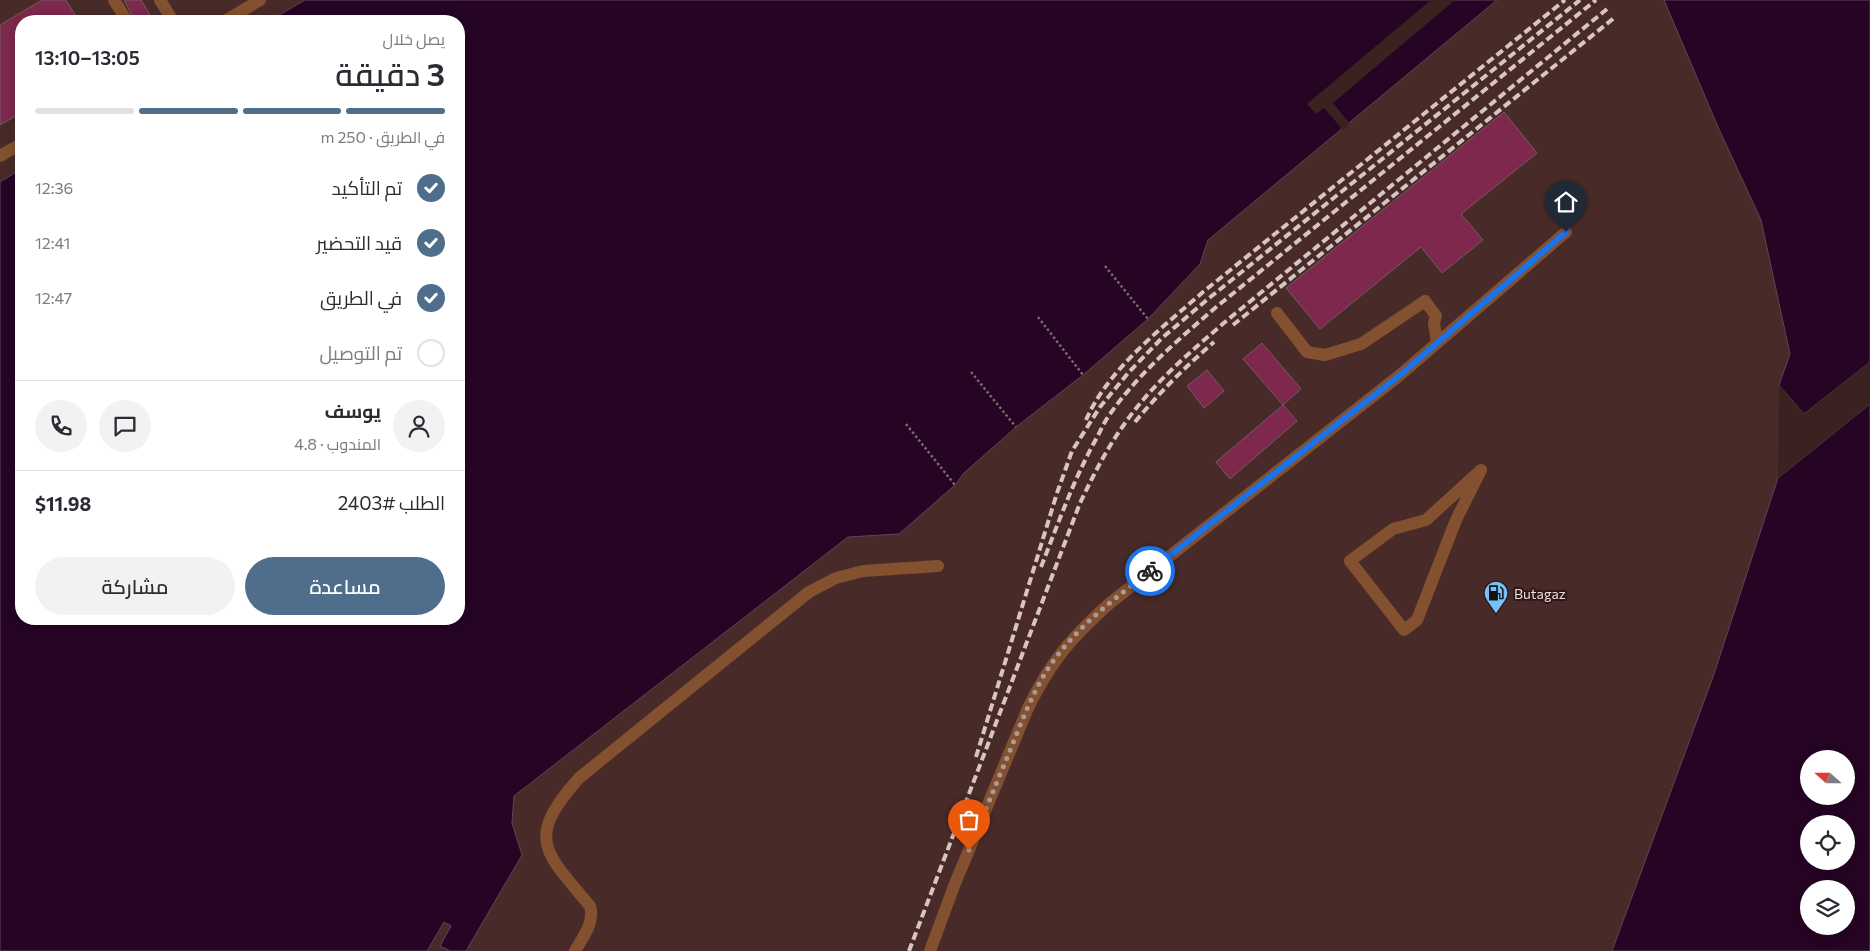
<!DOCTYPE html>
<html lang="ar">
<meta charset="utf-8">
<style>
body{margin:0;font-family:Commissioner,Cairo,sans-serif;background:#f2f2f3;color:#2b2b33;direction:rtl;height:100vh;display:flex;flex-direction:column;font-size:19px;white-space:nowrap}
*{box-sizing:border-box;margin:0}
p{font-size:16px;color:#7c7c81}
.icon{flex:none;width:28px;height:28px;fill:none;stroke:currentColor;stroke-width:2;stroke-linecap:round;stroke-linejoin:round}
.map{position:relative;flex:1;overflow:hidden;direction:ltr}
.side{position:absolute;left:15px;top:15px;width:450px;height:610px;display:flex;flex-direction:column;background:#fff;border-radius:20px;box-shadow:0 2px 12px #0003;direction:rtl}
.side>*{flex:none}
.needle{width:32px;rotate:291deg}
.buttons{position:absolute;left:1800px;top:750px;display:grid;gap:10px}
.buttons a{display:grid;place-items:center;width:55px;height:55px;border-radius:50%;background:#fff;box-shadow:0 2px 12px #0003;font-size:25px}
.pin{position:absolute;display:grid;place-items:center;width:42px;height:42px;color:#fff;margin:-51px -21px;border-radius:50% 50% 50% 0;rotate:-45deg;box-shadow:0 0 5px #0007}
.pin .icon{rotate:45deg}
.courier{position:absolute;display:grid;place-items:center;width:50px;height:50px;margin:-25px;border:4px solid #1a73e8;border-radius:50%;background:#fff;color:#222;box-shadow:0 1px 6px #0007}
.headline em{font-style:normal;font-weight:600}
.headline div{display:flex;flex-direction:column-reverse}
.headline{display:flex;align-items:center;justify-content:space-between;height:85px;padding:0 20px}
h1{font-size:32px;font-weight:600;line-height:38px}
.bar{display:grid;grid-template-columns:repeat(4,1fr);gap:8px 5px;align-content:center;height:60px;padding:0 20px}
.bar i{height:6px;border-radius:4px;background:#e1e1e2}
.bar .active{background:#4e6e8c}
.bar p{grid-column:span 4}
.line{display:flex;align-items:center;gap:12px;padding:0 20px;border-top:1px solid #e1e1e2}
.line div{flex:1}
.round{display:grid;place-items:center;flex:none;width:52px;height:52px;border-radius:26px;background:#f2f2f3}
ol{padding:0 20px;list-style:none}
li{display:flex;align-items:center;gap:15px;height:55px}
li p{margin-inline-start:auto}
li .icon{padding:5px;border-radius:50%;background:#4e6e8c;color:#fff;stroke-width:4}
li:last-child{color:#7c7c81}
li i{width:28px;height:28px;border:2px solid #e1e1e2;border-radius:50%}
.primary-button{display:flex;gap:10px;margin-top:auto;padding:10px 20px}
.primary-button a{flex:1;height:58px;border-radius:30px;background:#4e6e8c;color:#fff;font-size:20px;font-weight:600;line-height:58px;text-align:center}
.primary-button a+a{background:#f2f2f3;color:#2b2b33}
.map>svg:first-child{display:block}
.built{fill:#482b28}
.water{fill:#250424;stroke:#61445a;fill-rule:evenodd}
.pier{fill:#39221f}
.building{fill:#7e284d;stroke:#745a62}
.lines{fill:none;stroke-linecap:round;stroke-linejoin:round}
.path{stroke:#7d6966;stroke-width:2.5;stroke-dasharray:2.5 2.5;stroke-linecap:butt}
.minor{stroke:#83512f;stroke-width:12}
.rail{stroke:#d7c5c3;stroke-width:4;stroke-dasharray:8 4;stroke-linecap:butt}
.done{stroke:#ad9a98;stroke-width:5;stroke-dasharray:0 9}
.route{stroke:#1a73e8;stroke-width:6}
.labels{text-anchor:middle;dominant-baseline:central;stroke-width:4;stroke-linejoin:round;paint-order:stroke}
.poi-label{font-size:14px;fill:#ecdbd9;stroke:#2e1816;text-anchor:start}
</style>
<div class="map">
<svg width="1870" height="951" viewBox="0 0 1870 951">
<rect width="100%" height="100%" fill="#39221f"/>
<!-- built -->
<path class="built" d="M0,0h305l-36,21h-248v148l-21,13z
M1497,0h167l54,127 43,93 29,134 -11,31 -1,93 -65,199 -101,274h-1146l56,-96 -11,-32 3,-27 334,-259 13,-2 94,-50 9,-12 52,-46 67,-52 65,-56 52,-55 8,-24z
M444,921l8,5 -11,19 9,6h-23z"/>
<!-- water -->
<path class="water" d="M305,0h1192l-289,240 -8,24 -52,55 -65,56 -67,52 -52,46 -9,12 -56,49 -51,3 -334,259 -2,27 10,32 -56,96h-16l-10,-5 11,-20 -7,-4 -17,29h-427v-769l21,-13v450h438v-598h-190z
M1664,0h206v362l-66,52 -25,-29 11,-31 -29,-134 -43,-93z
M1870,404v547h-258l101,-274 65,-199zM1809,759h37v37h-37zM1809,824h37v37h-37zM1809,889h37v37h-37z"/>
<!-- pier -->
<path class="pier" d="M1431,0h24l-122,103 17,21 -7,6 -19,-22 -8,6 -9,-10z
M1870,362v3l-65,52 -3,-1 -23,-28v-3l25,29z
M1870,401v3l-92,74v-3z"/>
<!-- building -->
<path class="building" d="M42,0h24l13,21h-58v92l-21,12v-100z
M124,0h17l13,21h-19z
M1504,112l33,41 -76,61 22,26 -41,33 -21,-26 -101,82 -34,-41z
M1262,343l39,46 -18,16 -40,-46z
M1207,370l17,21 -20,17 -17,-22z
M1283,405l14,16 -67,58 -14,-17z"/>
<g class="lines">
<!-- path -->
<path class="path" d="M1105,266l43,53
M1038,317l45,58
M971,372l45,55
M906,424l49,61"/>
<!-- minor -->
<path class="minor" d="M114,0l13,21
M160,0l13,21
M225,21l35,-21
M0,156l21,-12
M1277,313l30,39 18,3 36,-11 64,-43 11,15 -2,7 3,19
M1481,470l-25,50 -39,100 -13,10 -54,-69 43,-32 33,-9z
M575,951c8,-14 20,-29 15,-45 -46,-55 -65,-67 -11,-128l230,-186 27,-14 27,-7 75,-5
M930,951l24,-65 74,-178c23,-47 43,-70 82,-105l290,-228 166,-143"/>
<!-- rail -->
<path class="rail" d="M1233,325l381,-307
M1086,420c22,-51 76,-92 117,-128l362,-292
M1135,422c24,-29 50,-55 79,-80
M1041,567c17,-43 32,-86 54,-126 5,-9 9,-19 15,-27 29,-41 68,-74 105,-106l381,-308
M976,757l81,-264 15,-42 28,-44 29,-35 33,-34 46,-39 372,-299
M909,951l171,-448c13,-27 26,-53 43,-77 28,-41 66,-73 102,-104l382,-313"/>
</g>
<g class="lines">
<!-- done -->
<path class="done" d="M969,850c14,-34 28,-68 42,-102 13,-32 25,-65 46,-92 26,-34 60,-59 93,-85"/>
<!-- route -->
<path class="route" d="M1150,571l250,-196 166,-143"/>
</g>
<!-- icons -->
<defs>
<symbol id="fuel-pin" viewBox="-11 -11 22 30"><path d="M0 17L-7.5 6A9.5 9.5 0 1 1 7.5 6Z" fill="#78bff8" stroke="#2e1816"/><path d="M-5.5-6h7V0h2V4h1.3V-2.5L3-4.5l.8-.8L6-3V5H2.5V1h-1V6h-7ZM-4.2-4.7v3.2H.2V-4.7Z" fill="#111"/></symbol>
</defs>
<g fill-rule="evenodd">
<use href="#fuel-pin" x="1482" y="579" width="28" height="38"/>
</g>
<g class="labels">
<!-- poi labels -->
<g class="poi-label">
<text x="1514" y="593">Butagaz</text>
</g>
</g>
</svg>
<div class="buttons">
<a><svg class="needle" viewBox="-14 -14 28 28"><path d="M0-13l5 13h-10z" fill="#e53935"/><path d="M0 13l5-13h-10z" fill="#7c7c81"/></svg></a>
<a><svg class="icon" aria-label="locate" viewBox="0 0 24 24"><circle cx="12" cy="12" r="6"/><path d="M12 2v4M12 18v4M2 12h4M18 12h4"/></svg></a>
<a><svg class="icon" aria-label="layers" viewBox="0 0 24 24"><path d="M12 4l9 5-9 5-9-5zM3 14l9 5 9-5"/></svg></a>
</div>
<div class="pin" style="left:969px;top:850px;background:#ea580c"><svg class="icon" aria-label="bag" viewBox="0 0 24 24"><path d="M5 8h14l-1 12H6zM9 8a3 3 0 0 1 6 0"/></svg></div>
<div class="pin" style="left:1566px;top:232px;background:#1f2937"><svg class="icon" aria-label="home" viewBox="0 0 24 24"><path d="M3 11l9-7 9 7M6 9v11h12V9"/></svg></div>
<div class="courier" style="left:1150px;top:571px"><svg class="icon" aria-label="bike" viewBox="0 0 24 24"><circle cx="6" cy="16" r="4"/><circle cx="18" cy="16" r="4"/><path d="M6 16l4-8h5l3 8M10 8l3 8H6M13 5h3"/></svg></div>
<section class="side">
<div class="headline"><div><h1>3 دقيقة</h1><p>يصل خلال</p></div><em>13:05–13:10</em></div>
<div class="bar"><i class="active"></i><i class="active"></i><i class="active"></i><i></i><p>في الطريق · 250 m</p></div>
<ol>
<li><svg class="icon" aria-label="check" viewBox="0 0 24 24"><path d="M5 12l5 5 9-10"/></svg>تم التأكيد<p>12:36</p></li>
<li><svg class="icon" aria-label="check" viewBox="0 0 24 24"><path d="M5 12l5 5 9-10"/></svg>قيد التحضير<p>12:41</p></li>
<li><svg class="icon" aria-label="check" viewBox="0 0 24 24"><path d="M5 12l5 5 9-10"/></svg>في الطريق<p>12:47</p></li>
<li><i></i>تم التوصيل</li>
</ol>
<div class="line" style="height:90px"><a class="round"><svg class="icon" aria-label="person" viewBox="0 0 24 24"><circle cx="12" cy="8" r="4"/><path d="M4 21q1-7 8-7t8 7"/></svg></a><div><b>يوسف</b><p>المندوب · 4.8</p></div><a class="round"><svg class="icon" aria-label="chat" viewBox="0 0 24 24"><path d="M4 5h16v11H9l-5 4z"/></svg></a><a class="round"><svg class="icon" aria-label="phone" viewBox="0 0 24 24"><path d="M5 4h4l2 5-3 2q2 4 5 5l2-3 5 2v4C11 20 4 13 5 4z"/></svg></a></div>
<div class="line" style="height:65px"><div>الطلب #2403</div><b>$11.98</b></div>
<div class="primary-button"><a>مساعدة</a><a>مشاركة</a></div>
</section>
</div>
